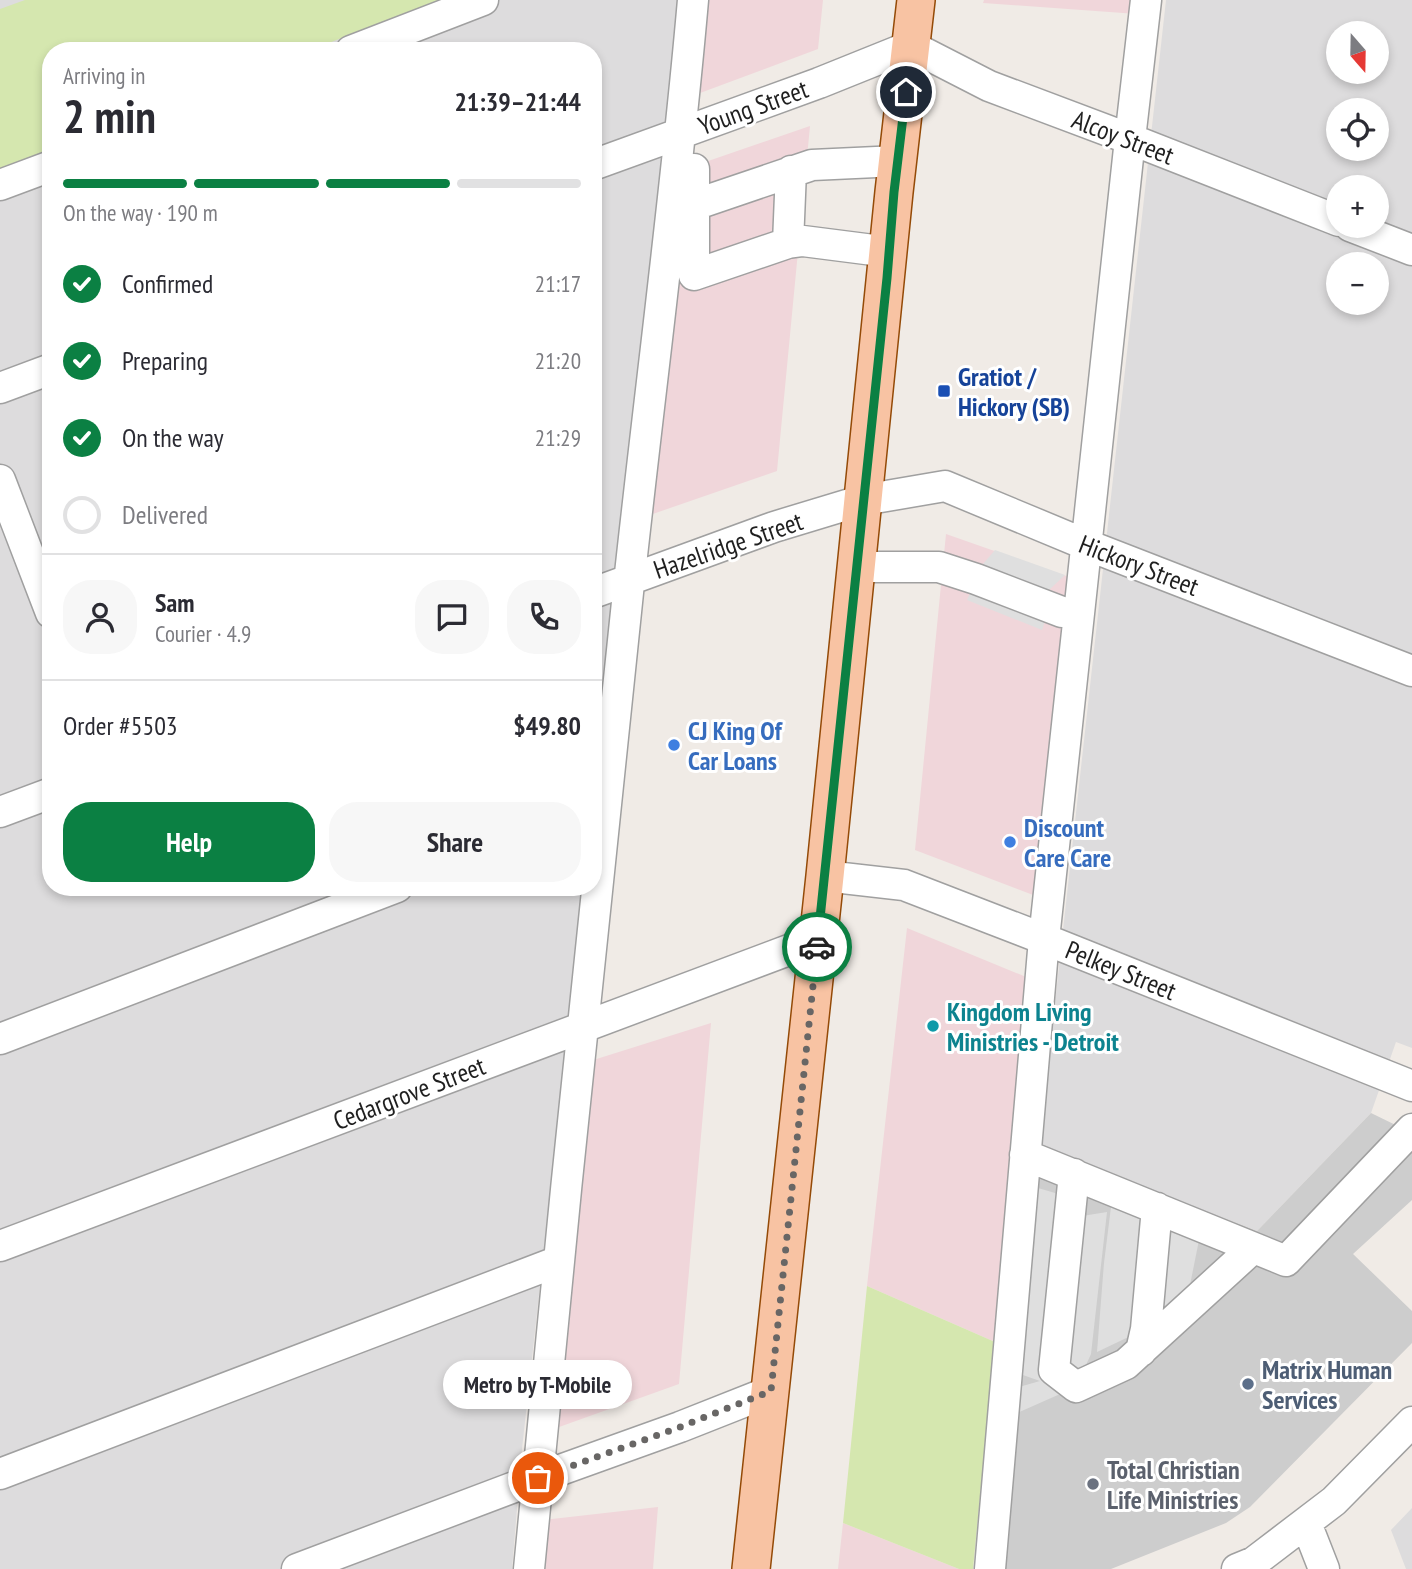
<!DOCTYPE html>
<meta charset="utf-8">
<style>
body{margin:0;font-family:"PT Sans Narrow",sans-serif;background:#f7f7f7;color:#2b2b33;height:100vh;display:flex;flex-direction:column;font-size:26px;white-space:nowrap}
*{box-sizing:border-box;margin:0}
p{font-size:23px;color:#7c7c81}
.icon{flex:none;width:38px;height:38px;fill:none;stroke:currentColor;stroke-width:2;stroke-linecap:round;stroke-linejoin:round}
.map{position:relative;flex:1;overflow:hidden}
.details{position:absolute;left:42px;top:42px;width:560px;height:854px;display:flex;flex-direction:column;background:#fff;border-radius:28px;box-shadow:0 4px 10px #0003}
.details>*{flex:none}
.needle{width:46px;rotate:160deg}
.fabs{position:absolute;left:1326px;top:21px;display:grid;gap:14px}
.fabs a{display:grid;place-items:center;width:63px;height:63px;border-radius:50%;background:#fff;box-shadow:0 4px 10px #0003;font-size:35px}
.pin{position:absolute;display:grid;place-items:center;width:60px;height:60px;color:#fff;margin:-30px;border:4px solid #fff;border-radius:50%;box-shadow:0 2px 7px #0007}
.courier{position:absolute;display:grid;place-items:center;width:70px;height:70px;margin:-35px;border:5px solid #0b8043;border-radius:50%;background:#fff;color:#222;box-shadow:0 2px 9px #0007}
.bubble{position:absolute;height:49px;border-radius:24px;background:#fff;box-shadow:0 4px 10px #0003;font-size:23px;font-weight:600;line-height:49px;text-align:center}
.overview em{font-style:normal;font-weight:600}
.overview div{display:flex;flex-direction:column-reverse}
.overview{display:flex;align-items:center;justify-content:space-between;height:119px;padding:0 21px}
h1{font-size:46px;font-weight:600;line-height:52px}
.bar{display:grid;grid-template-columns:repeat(4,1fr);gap:10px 7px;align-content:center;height:84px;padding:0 21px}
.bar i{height:9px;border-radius:5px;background:#e1e1e2}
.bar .selected{background:#0b8043}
.bar p{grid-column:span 4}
.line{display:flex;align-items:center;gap:18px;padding:0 21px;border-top:2px solid #e1e1e2}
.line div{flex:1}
.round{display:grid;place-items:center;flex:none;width:74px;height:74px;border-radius:28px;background:#f7f7f7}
ol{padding:0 21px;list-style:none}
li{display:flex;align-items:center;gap:21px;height:77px}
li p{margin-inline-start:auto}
li .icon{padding:7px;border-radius:50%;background:#0b8043;color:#fff;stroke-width:4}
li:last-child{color:#7c7c81}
li i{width:38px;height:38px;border:4px solid #e1e1e2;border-radius:50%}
.button{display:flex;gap:14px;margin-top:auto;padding:14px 21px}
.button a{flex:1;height:80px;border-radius:28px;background:#0b8043;color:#fff;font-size:28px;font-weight:600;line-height:80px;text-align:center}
.button a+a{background:#f7f7f7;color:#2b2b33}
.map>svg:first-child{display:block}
.residential{fill:#dddcdd;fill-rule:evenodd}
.commercial{fill:#f0d6da}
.religious{fill:#cdcdcd}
.grass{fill:#d5e7af}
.parking{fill:#dfdfdf}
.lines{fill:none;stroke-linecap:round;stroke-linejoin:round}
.minor-casing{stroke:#a0a0a0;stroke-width:33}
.major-casing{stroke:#944a07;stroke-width:40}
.minor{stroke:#fff;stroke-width:30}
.major{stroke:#f8c3a3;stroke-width:37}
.done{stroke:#686665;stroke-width:7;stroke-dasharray:0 12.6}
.route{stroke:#0b8043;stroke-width:9}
.transit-dot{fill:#1a4fb4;stroke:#fff;stroke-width:2.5}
.shop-dot{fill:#3f7fe0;stroke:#fff;stroke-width:2.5}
.culture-dot{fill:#0f9aa8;stroke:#fff;stroke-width:2.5}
.service-dot{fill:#5c6f8a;stroke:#fff;stroke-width:2.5}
.worship-dot{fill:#6b7280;stroke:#fff;stroke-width:2.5}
.labels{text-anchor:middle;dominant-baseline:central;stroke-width:6;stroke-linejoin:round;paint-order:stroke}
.street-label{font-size:26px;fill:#1f1f1f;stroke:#fff}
.transit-label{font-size:26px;font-weight:bold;fill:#164399;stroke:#fff;text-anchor:start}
.shop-label{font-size:26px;font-weight:bold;fill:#366cbe;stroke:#fff;text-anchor:start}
.culture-label{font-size:26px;font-weight:bold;fill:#0d838f;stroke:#fff;text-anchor:start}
.service-label{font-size:26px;font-weight:bold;fill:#4e5e75;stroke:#fff;text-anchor:start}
.worship-label{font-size:26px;font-weight:bold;fill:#5b616d;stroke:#fff;text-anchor:start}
</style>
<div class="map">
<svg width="1412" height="1569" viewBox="0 0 1412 1569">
<rect width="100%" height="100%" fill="#f0ebe6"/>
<!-- residential -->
<path class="residential" d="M0,0h681l-88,802v-751h-542v836h533l-62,562 -10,120h-512z
M1166,0h246v1048l-16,-6 -25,71 -114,118 -218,-84zM1339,33h38v39h-38zM1339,110h38v39h-38zM1339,187h38v39h-38zM1339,264h38v39h-38z
M1412,1508v61h-6l-15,-39z"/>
<!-- commercial -->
<path class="commercial" d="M702,0h121l-5,49 -126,47z
M984,0h154l-1,14 -154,-11z
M810,126l-33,345 -130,45 38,-347z
M946,534l126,44 -31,320 -126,-48z
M907,928l124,51 -36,363 -128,-56z
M711,1023l-32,361 -131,47 39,-369z
M658,1507l-5,62h-115l5,-49z
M843,1523l116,46h-121z"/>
<!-- religious -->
<path class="religious" d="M1371,1113l41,20v67l-59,54 59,57v32l-162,164 -24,16 -115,46h-114l42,-422 218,84z"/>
<!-- grass -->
<path class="grass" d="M25,0h415l-132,51h-257v98l-51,20v-160z
M867,1286l128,56 -22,227h-14l-116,-46z"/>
<!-- parking -->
<path class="parking" d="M995,550l70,25 -17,16 2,16 -8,23 -75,-30 9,-20 -5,-2z
M1038,1188l34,10 -2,20 37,-6 -16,142 -15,33 -61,27 4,-27 21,-6 -20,-7z
M1111,1207l89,28 -15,75 -88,42 7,-89z"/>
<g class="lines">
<defs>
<path id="minor" d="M351,51l132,-51
M593,165l226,-82 92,-37 78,40 141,53 209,82
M694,169v106l94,-32 15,-2 86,11
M0,185l51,-19
M694,205l118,-40 86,-4
M1350,226l62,24
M788,243l3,-72
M0,388l51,-19
M0,480l51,133
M856,567h83l37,12 86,33
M593,593l181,-66 89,-27 82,-14 142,59 325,126
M0,812l51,-19
M825,876l79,9 140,54 368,147
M0,1039l397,-152
M1025,1155l261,106 126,-132
M1074,1174l-20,196 22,17 50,-23 127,-116
M0,1246l818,-307
M1141,1351l5,-22 11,-121
M0,1474l559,-213
M1306,1523l18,46
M297,1569l241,-91 142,-51 91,-36
M529,1569c31,-329 65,-657 100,-986 21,-194 47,-388 64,-583
M990,1569l54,-630 86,-800 16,-139
M1237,1569l17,-7 80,-61 78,-79"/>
<path id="major" d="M751,1569l74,-693 69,-684 22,-192"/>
</defs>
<!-- minor casing -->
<use href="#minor" class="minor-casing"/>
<!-- major casing -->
<use href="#major" class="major-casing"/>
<!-- minor -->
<use href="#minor" class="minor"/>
<!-- major -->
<use href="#major" class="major"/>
</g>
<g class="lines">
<!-- done -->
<path class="done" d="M538,1478l142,-51 91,-36 46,-444"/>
<!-- route -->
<path class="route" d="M817,947l70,-669 7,-86 12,-100"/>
</g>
<!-- markers -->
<rect class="transit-dot" x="937" y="384" width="14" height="14" rx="3.5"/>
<g class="shop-dot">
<circle cx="674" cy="745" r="7"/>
<circle cx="1010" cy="842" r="7"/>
</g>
<circle class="culture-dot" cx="933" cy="1026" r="7"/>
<circle class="service-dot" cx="1248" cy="1384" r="7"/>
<circle class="worship-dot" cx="1093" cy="1484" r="7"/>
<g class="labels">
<!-- street labels -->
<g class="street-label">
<text transform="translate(753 107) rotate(-20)">Young Street</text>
<text transform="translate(1123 137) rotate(21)">Alcoy Street</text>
<text transform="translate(728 545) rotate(-19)">Hazelridge Street</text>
<text transform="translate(1139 565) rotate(21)">Hickory Street</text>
<text transform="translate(1121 970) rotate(22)">Pelkey Street</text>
<text transform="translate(409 1093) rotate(-21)">Cedargrove Street</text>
</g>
<!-- transit labels -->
<g class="transit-label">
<text x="958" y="376">Gratiot /<tspan x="958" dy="30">Hickory (SB)</tspan></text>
</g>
<!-- shop labels -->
<g class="shop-label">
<text x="688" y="730">CJ King Of<tspan x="688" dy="30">Car Loans</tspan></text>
<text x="1024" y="827">Discount<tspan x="1024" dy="30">Care Care</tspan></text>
</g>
<!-- culture labels -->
<g class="culture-label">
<text x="947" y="1011">Kingdom Living<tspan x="947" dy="30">Ministries - Detroit</tspan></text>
</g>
<!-- service labels -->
<g class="service-label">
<text x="1262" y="1369">Matrix Human<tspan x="1262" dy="30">Services</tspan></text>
</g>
<!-- worship labels -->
<g class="worship-label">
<text x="1107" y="1469">Total Christian<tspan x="1107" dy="30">Life Ministries</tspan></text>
</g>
</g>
</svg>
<div class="fabs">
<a><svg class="needle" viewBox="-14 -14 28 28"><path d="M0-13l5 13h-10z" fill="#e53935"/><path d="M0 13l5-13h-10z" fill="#7c7c81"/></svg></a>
<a><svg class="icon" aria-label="locate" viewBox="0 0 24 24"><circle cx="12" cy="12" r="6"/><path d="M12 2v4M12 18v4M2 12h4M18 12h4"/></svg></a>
<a>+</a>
<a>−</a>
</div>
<div class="pin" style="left:538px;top:1478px;background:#ea580c"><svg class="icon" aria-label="bag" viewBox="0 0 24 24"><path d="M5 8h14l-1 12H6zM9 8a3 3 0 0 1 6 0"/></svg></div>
<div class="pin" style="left:906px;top:92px;background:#1f2937"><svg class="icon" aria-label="home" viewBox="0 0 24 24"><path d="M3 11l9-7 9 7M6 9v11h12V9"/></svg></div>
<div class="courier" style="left:817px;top:947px"><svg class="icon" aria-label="car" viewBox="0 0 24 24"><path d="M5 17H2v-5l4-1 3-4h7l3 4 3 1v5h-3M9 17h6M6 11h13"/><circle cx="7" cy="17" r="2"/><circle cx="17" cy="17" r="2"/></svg></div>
<div class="bubble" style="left:443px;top:1360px;width:189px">Metro by T-Mobile</div>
<section class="details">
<div class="overview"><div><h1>2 min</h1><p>Arriving in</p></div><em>21:39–21:44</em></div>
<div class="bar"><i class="selected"></i><i class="selected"></i><i class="selected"></i><i></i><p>On the way · 190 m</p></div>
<ol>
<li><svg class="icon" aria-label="check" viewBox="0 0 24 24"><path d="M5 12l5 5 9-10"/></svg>Confirmed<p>21:17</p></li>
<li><svg class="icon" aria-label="check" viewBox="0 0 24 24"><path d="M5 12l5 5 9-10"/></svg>Preparing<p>21:20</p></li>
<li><svg class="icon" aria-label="check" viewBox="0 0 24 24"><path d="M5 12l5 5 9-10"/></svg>On the way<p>21:29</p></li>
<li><i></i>Delivered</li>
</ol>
<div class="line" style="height:126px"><a class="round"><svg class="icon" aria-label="person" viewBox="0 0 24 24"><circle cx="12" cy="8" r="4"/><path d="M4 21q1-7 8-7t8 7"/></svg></a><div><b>Sam</b><p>Courier · 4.9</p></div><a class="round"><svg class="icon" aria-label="chat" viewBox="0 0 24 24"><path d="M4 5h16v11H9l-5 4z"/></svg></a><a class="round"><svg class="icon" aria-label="phone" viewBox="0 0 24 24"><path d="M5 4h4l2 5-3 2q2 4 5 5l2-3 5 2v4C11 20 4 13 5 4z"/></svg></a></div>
<div class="line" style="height:91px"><div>Order #5503</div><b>$49.80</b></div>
<div class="button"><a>Help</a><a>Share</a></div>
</section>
</div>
